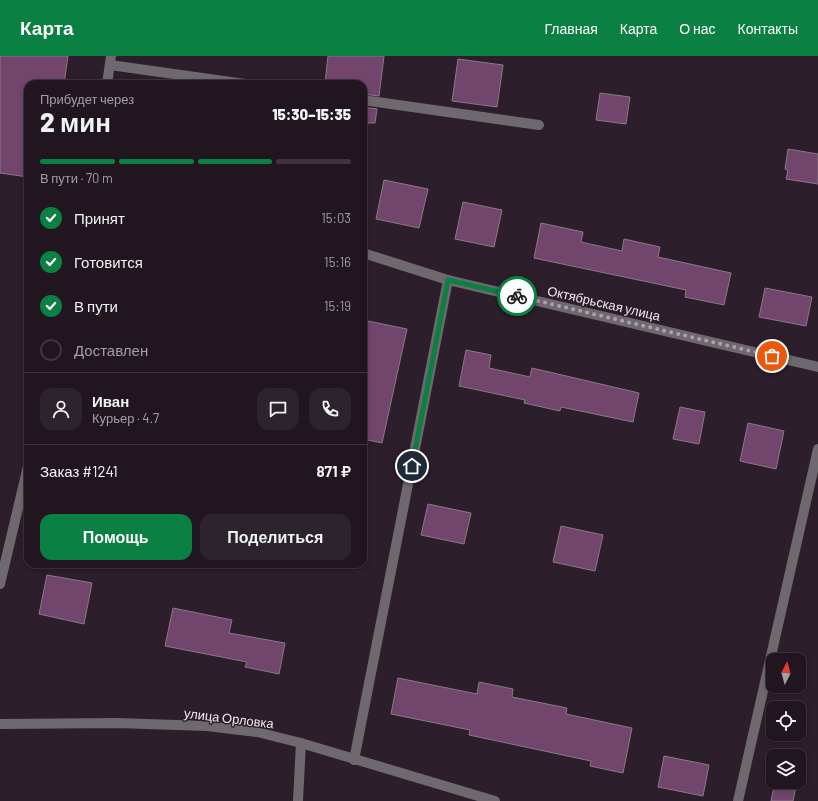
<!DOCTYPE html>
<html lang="ru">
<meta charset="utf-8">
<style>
body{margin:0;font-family:Barlow,sans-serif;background:#2d232d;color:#f1f3f6;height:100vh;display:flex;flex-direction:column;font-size:15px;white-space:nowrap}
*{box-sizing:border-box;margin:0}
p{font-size:13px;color:#a29fa5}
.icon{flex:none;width:22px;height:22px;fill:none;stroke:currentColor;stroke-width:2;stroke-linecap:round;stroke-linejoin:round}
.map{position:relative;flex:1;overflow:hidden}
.drawer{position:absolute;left:24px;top:24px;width:343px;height:488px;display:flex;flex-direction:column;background:#211620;border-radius:12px;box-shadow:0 2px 6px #0003,0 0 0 1px #3e353e}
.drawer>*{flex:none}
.needle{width:26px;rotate:6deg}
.fabs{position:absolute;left:766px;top:597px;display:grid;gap:8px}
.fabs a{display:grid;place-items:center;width:40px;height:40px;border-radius:8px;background:#211620;box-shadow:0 2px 6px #0003,0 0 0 1px #3e353e;font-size:20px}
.pin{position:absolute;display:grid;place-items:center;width:34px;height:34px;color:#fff;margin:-17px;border:2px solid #fff;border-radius:50%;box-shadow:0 1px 4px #0007}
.courier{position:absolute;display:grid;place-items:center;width:40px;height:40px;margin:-20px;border:3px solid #0b8043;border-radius:50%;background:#fff;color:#222;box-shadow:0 1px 5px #0007}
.headline em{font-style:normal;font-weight:800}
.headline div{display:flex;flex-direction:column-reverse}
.headline{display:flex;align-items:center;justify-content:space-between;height:68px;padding:0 16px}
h1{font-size:26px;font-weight:800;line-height:30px}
.bar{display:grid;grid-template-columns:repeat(4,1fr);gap:6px 4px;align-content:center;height:48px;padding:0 16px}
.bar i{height:5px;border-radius:3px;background:#3e353e}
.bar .current{background:#0b8043}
.bar p{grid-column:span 4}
.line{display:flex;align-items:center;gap:10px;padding:0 16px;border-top:1px solid #3e353e}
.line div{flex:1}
.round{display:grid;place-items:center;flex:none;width:42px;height:42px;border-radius:12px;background:#2d232d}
ol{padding:0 16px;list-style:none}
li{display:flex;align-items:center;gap:12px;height:44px}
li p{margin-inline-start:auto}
li .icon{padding:4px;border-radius:50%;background:#0b8043;color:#fff;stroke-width:4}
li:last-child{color:#a29fa5}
li i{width:22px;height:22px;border:2px solid #3e353e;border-radius:50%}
.action{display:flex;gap:8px;margin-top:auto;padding:8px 16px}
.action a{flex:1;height:46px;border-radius:12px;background:#0b8043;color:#fff;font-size:16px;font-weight:800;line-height:46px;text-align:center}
.action a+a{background:#2d232d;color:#f1f3f6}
header{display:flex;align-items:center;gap:24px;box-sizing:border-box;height:56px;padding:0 20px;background:#0b8043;color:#fff}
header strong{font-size:19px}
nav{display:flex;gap:22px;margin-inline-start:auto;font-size:14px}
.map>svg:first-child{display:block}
.building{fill:#71456c;stroke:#8a7987}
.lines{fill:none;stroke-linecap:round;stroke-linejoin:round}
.service{stroke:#6f686e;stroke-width:10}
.minor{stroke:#6f686e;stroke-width:10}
.tertiary{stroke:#6f686e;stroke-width:10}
.done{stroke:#ada2ab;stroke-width:4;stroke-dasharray:0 7.2}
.route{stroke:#0b8043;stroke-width:5}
.labels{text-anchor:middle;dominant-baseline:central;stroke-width:3;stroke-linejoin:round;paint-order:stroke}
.street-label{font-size:13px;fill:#f2e9f1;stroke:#2c1e2a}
</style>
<header>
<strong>Карта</strong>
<nav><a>Главная</a><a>Карта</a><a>О нас</a><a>Контакты</a></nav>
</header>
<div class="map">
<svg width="818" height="745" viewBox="0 0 818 745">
<rect width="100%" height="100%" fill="#2c1e2a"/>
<!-- building -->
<path class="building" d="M0,0h68l-4,28h-36v93l-28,-4z
M328,0h56l-5,40 -16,-2v-10l-38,-1z
M458,3l45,6 -6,42 -45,-6z
M600,37l30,4 -4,27 -30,-4z
M363,51l14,2 -2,14h-12z
M788,93l30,5v30l-32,-5 2,-9 -3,-1z
M384,124l44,9 -9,39 -43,-9z
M463,146l39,8 -8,37 -39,-8z
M541,167l42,9 -2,10 41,9 2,-12 36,8 -2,10 73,16 -7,32 -39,-8 1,-7 -152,-32z
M765,232l47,9 -6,29 -47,-9z
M363,264l44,9 -25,114 -19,-4z
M466,294l25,5 -2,13 41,9 2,-9 107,25 -6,29 -72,-15 -1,4 -36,-8 1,-3 -66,-14z
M680,351l25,5 -6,32 -26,-5z
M748,367l36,8 -8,38 -36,-8z
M428,448l43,9 -7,31 -43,-9z
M561,470l42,9 -8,36 -42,-9z
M47,519l45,8 -8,41 -45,-10z
M173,552l59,12 -3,13 56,10 -6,31 -34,-7 2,-5 -82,-16z
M398,622l79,16 2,-12 34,7 -1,8 55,11 -1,6 66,14 -9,45 -33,-7 1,-5 -122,-26 1,-5 -79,-16z
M664,700l45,9 -6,31 -45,-9z
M775,726h22l-4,19h-22z"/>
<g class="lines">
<!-- service -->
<path class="service" d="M110,9l135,19
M107,28l4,-28
M363,44l176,25
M0,528l28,-118
M354,704l94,-480
M738,745l80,-352"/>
<!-- minor -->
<path class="minor" d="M363,197l85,27 370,87
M298,745l3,-58"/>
<!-- tertiary -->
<path class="tertiary" d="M0,668l117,-1 90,3 50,6 44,11 194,58"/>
</g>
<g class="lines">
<!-- done -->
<path class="done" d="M517,240l255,60"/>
<!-- route -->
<path class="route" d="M412,410l36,-186 69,16"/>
</g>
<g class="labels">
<!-- street labels -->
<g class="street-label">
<text transform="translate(604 247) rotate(13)">Октябрьская улица</text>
<text transform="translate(229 662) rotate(7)">улица Орловка</text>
</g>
</g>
</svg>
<div class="fabs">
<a><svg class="needle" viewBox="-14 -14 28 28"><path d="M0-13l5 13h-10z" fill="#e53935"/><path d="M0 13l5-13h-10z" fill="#a29fa5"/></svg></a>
<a><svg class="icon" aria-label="locate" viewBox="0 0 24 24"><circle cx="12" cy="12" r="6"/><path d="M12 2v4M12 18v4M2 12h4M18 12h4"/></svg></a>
<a><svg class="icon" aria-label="layers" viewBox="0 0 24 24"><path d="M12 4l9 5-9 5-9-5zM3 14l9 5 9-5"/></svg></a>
</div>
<div class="pin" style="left:772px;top:300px;background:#ea580c"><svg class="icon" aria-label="bag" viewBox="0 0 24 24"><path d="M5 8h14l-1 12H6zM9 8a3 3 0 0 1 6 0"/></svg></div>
<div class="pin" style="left:412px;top:410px;background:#1f2937"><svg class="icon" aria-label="home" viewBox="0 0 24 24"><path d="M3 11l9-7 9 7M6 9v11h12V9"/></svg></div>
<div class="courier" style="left:517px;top:240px"><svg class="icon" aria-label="bike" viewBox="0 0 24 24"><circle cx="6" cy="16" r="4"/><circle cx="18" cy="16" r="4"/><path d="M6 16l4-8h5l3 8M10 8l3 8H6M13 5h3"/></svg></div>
<section class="drawer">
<div class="headline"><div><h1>2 мин</h1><p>Прибудет через</p></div><em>15:30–15:35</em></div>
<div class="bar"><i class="current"></i><i class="current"></i><i class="current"></i><i></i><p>В пути · 70 m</p></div>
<ol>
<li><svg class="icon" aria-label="check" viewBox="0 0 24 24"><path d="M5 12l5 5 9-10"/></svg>Принят<p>15:03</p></li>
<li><svg class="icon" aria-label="check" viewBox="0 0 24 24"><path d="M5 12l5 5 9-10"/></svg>Готовится<p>15:16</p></li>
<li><svg class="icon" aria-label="check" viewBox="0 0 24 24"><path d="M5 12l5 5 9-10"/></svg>В пути<p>15:19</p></li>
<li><i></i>Доставлен</li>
</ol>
<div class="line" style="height:72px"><a class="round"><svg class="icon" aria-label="person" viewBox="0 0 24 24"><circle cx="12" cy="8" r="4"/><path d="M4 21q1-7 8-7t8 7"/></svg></a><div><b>Иван</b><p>Курьер · 4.7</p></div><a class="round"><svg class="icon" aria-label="chat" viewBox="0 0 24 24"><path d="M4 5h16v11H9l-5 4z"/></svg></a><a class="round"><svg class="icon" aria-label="phone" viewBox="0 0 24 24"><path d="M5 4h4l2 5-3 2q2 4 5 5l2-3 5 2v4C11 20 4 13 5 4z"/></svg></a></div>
<div class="line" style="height:52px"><div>Заказ #1241</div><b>871 ₽</b></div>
<div class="action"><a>Помощь</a><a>Поделиться</a></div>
</section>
</div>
